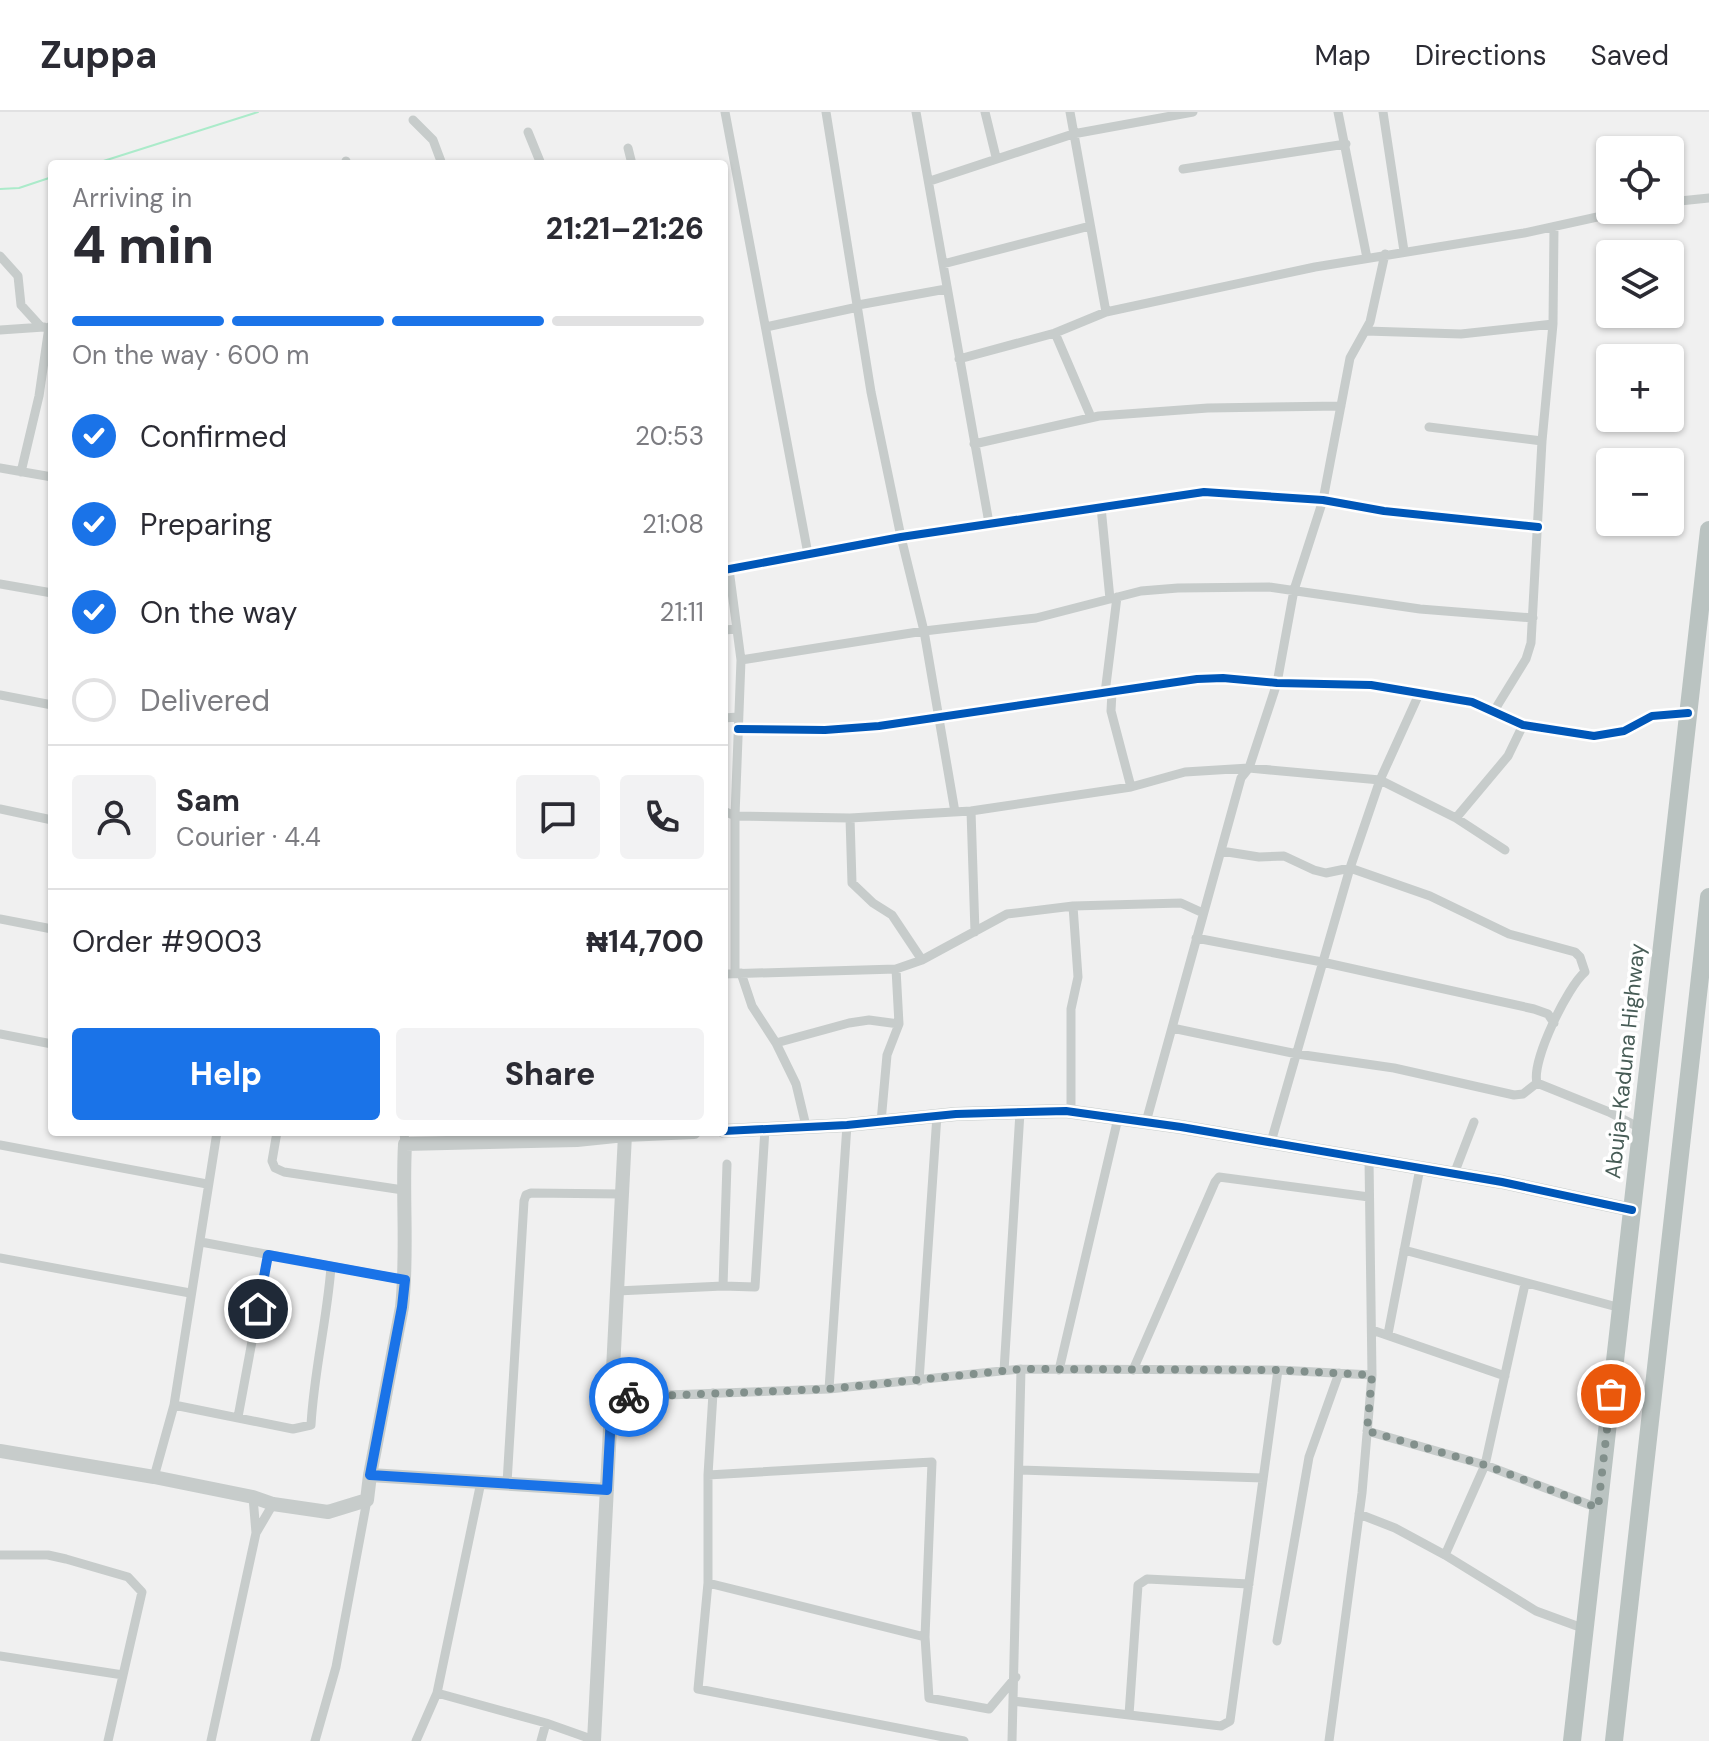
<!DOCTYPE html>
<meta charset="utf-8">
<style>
body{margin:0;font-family:"DM Sans",sans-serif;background:#f2f2f3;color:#2b2b33;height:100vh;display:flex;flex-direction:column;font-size:30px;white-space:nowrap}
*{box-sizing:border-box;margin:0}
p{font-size:26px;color:#7c7c81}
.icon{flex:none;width:44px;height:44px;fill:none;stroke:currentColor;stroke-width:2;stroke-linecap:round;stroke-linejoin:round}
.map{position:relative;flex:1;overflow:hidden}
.drawer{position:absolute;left:48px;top:48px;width:680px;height:976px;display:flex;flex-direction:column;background:#fff;border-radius:8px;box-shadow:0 2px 6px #0004}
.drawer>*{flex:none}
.fabs{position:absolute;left:1596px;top:24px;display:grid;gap:16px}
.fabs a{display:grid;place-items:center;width:88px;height:88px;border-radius:8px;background:#fff;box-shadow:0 2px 6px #0004;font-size:40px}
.pin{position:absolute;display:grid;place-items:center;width:68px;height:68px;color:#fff;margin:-34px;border:4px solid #fff;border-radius:50%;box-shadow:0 2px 8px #0007}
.courier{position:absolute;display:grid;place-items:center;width:80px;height:80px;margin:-40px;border:6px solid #1a73e8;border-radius:50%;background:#fff;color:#222;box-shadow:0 2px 10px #0007}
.headline em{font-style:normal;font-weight:800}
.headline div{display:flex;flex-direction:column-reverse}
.headline{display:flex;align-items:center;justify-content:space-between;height:136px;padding:0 24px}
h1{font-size:52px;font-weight:800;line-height:60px}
.bar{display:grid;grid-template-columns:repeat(4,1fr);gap:12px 8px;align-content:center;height:96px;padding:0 24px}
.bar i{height:10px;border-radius:6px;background:#e1e1e2}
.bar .on{background:#1a73e8}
.bar p{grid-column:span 4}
.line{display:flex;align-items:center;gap:20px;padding:0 24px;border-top:2px solid #e1e1e2}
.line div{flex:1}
.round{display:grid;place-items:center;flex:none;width:84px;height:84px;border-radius:8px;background:#f2f2f3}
ol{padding:0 24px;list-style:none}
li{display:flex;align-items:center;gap:24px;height:88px}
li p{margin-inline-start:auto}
li .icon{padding:8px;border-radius:50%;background:#1a73e8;color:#fff;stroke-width:4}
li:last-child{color:#7c7c81}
li i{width:44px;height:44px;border:4px solid #e1e1e2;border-radius:50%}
.cta{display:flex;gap:16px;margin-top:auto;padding:16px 24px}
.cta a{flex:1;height:92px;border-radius:8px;background:#1a73e8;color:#fff;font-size:32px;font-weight:800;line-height:92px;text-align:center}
.cta a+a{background:#f2f2f3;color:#2b2b33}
header{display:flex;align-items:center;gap:48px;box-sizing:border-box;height:112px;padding:0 40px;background:#fff;border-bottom:2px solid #e1e1e2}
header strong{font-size:38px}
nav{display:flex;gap:44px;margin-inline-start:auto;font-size:28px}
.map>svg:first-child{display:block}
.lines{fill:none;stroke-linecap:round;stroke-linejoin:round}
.stream{stroke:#abebca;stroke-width:2}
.street{stroke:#c7cccb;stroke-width:9}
.secondary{stroke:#c7cccb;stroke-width:14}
.highway{stroke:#bac3c1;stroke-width:18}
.cycleway-casing{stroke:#fff;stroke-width:13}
.cycleway{stroke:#0057b8;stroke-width:8}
.done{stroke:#82908c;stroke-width:8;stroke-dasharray:0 14.4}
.route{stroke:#1a73e8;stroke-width:10}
.labels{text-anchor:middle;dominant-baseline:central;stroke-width:7;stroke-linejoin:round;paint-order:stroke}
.street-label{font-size:22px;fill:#475c56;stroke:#fff}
</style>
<header>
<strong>Zuppa</strong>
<nav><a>Map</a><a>Directions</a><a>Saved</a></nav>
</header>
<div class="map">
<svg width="1709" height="1629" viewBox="0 0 1709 1629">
<rect width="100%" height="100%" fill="#f0f0f0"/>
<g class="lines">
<!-- stream -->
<path class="stream" d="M94,52l164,-52
M0,77l19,-1 33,-11"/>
<!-- street -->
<path class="street" d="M725,0l83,442
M826,0l45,280 30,145 23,94 31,181
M916,0l73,411
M985,0l11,45
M1070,0l36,200
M1338,0l29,146
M1383,0l21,139
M413,8l20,20 9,24
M528,20l13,32
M628,36l4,16
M346,49l1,3
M1183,57l163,-25
M930,69l143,-47 120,-22
M1670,90l39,-4
M0,144l18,20 3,29 20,22
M943,152l147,-38
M858,193l88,-16
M766,215l92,-20
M0,218l44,-3
M1366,219l95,3 92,-10
M1055,221l36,84
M959,247l96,-26 51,-21 209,-45 209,-34 105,-23
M1429,315l113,14
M974,332l125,-28 109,-8 133,-2
M0,356l52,9
M21,360l18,-76 10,-69
M1101,395l9,92
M729,457l12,91 -6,156v157
M724,458l177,-33 303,-45 119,8 61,11 154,16
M0,472l52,9
M724,518l13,-1
M741,548l183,-29 112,-13 105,-27 37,-3 91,-1 151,22 113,9
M1112,580l-1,19 20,76
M1105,581l12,-96
M0,583l52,10
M1494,599l32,-52 5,-16 11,-202 11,-117 1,-97
M724,606l14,-1
M738,617l87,1 54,-4 318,-47 26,-1 54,5 94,2 101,17 51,23 71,11 30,-5 28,-15 36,-3
M0,697l52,11
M724,699l11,5 115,2 121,-7 160,-24 54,-15 64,-4 131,12 76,38 49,32
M971,699l4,121
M850,706l2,65 21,20 19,12 30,45
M1456,706l52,-62 15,-31
M1221,739l38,6 25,-1 30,14 12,3 24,-5 80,28 79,38 66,18 5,5 5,15c-17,14 -54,89 -48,111l72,29 33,17
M0,807l52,10
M1196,826l126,24 212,47 14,5 6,9
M741,861l11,33 24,37 20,41 10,42
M724,862l172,-5 26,-9 85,-46 66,-8 108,-3 22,10
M1172,916l125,26 97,14 120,27 9,-1 14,-11
M0,922l52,10
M776,931l73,-20 20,-3 30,4
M1071,999v-102l7,-32 -5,-71
M881,1010l6,-67 12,-31 -3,-55
M1146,1010l95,-344 8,-10 28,-85 17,-93 29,-90 27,-142 20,-36 15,-68
M277,1020l-5,29 3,7 9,4 119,18
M404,1020l1,12
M1271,1030l79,-274 30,-88 39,-86
M0,1033l207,39
M1454,1062l20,-52
M201,1130l204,38
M1404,1138l217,58
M0,1146l190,35
M723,1174l4,-122
M617,1179l106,-5 32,1 10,-158
M1372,1218l133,46
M1388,1222l32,-166
M1059,1258l59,-252
M1133,1258l82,-188 4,-5 150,20
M1004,1259l16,-259
M919,1269l18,-266
M829,1277l18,-264
M713,1281l-5,82v108l-10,106 266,52
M612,1285l217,-8 192,-20 257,1 94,5
M174,1293l119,24 18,-4c3,-54 16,-105 20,-158
M238,1305l30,-162
M1367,1319l118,34 113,43
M1020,1358l243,8
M708,1363l224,-13 -7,175
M154,1365l20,-72 43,-273
M507,1371l17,-282 2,-6 5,-2 91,1
M1359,1402l36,14 50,27 91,56 49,18
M256,1421l17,-29
M0,1443h48l18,4 62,18 14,15 -34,149
M1445,1443l40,-90 40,-181
M708,1471l217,54 4,61 60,11 27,-32
M1277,1529l32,-184 30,-84
M0,1544l123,19
M437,1581l109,30 48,17
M1013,1589l208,25 9,-5 48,-351
M1129,1603l9,-130 9,-6 102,5
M211,1629l45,-208 -3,-36
M315,1629l21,-74 31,-167
M416,1629l21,-48 44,-211
M541,1629l5,-18
M1012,1629l9,-372
M1329,1629l33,-248 10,-118 -3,-216"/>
<!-- secondary -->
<path class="secondary" d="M724,1019l123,-6 109,-11 110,-3 115,16 321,55 130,28
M0,1339l154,26 99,20 20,7 55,8 39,-12 3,-25 237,15
M370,1363l32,-168c6,-54 0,-108 3,-163l172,-4 48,-5
M594,1629l31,-606 69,-3"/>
<!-- highway -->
<path class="highway" d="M1572,1629l137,-1211
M1614,1629l95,-844"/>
<defs>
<path id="cycleway" d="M724,458l177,-33 303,-45 119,8 61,11 154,16
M738,617l87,1 54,-4 318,-47 26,-1 54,5 94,2 101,17 51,23 71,11 30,-5 28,-15 36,-3
M724,1019l123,-6 109,-11 110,-3 115,16 321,55 130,28"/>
</defs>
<!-- cycleway casing -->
<use href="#cycleway" class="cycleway-casing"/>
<!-- cycleway -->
<use href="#cycleway" class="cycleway"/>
</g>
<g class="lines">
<!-- done -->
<path class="done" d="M629,1285l200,-8 192,-20 257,1 94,5 -5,56 118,34 113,43 13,-114"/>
<!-- route -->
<path class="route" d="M258,1197l10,-54 137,25 -3,27 -32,168 237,15 5,-93h17"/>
</g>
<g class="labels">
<!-- street labels -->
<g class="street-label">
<text transform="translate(1625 949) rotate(-84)">Abuja-Kaduna Highway</text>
</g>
</g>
</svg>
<div class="fabs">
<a><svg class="icon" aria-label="locate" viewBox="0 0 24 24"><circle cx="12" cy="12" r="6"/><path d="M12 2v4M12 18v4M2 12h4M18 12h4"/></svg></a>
<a><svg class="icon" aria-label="layers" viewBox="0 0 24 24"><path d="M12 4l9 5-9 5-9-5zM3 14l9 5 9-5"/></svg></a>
<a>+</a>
<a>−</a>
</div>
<div class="pin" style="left:1611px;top:1282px;background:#ea580c"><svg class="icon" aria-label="bag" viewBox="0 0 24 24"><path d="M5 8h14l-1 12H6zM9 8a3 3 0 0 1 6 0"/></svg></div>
<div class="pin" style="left:258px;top:1197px;background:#1f2937"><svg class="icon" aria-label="home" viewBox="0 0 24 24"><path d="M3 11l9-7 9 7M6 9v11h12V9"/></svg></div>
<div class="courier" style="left:629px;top:1285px"><svg class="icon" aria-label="bike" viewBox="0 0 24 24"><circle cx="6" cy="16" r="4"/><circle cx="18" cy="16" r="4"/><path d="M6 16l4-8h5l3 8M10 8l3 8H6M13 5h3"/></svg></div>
<section class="drawer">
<div class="headline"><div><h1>4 min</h1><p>Arriving in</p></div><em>21:21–21:26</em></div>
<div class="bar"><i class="on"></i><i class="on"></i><i class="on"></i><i></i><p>On the way · 600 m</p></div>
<ol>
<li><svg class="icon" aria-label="check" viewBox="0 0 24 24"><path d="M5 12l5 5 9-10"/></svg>Confirmed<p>20:53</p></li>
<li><svg class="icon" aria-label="check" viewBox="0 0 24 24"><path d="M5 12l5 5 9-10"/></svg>Preparing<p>21:08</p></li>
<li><svg class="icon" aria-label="check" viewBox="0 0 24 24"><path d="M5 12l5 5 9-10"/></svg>On the way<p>21:11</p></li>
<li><i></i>Delivered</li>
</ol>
<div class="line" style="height:144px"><a class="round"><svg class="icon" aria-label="person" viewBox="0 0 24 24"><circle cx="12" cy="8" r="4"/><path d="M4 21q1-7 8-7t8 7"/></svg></a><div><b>Sam</b><p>Courier · 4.4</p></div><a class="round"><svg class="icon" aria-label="chat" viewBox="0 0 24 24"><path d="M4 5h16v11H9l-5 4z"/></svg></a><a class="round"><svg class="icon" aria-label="phone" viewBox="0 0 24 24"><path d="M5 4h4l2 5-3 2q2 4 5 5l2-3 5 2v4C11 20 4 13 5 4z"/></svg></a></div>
<div class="line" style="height:104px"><div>Order #9003</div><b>₦14,700</b></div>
<div class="cta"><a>Help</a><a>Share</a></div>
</section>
</div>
